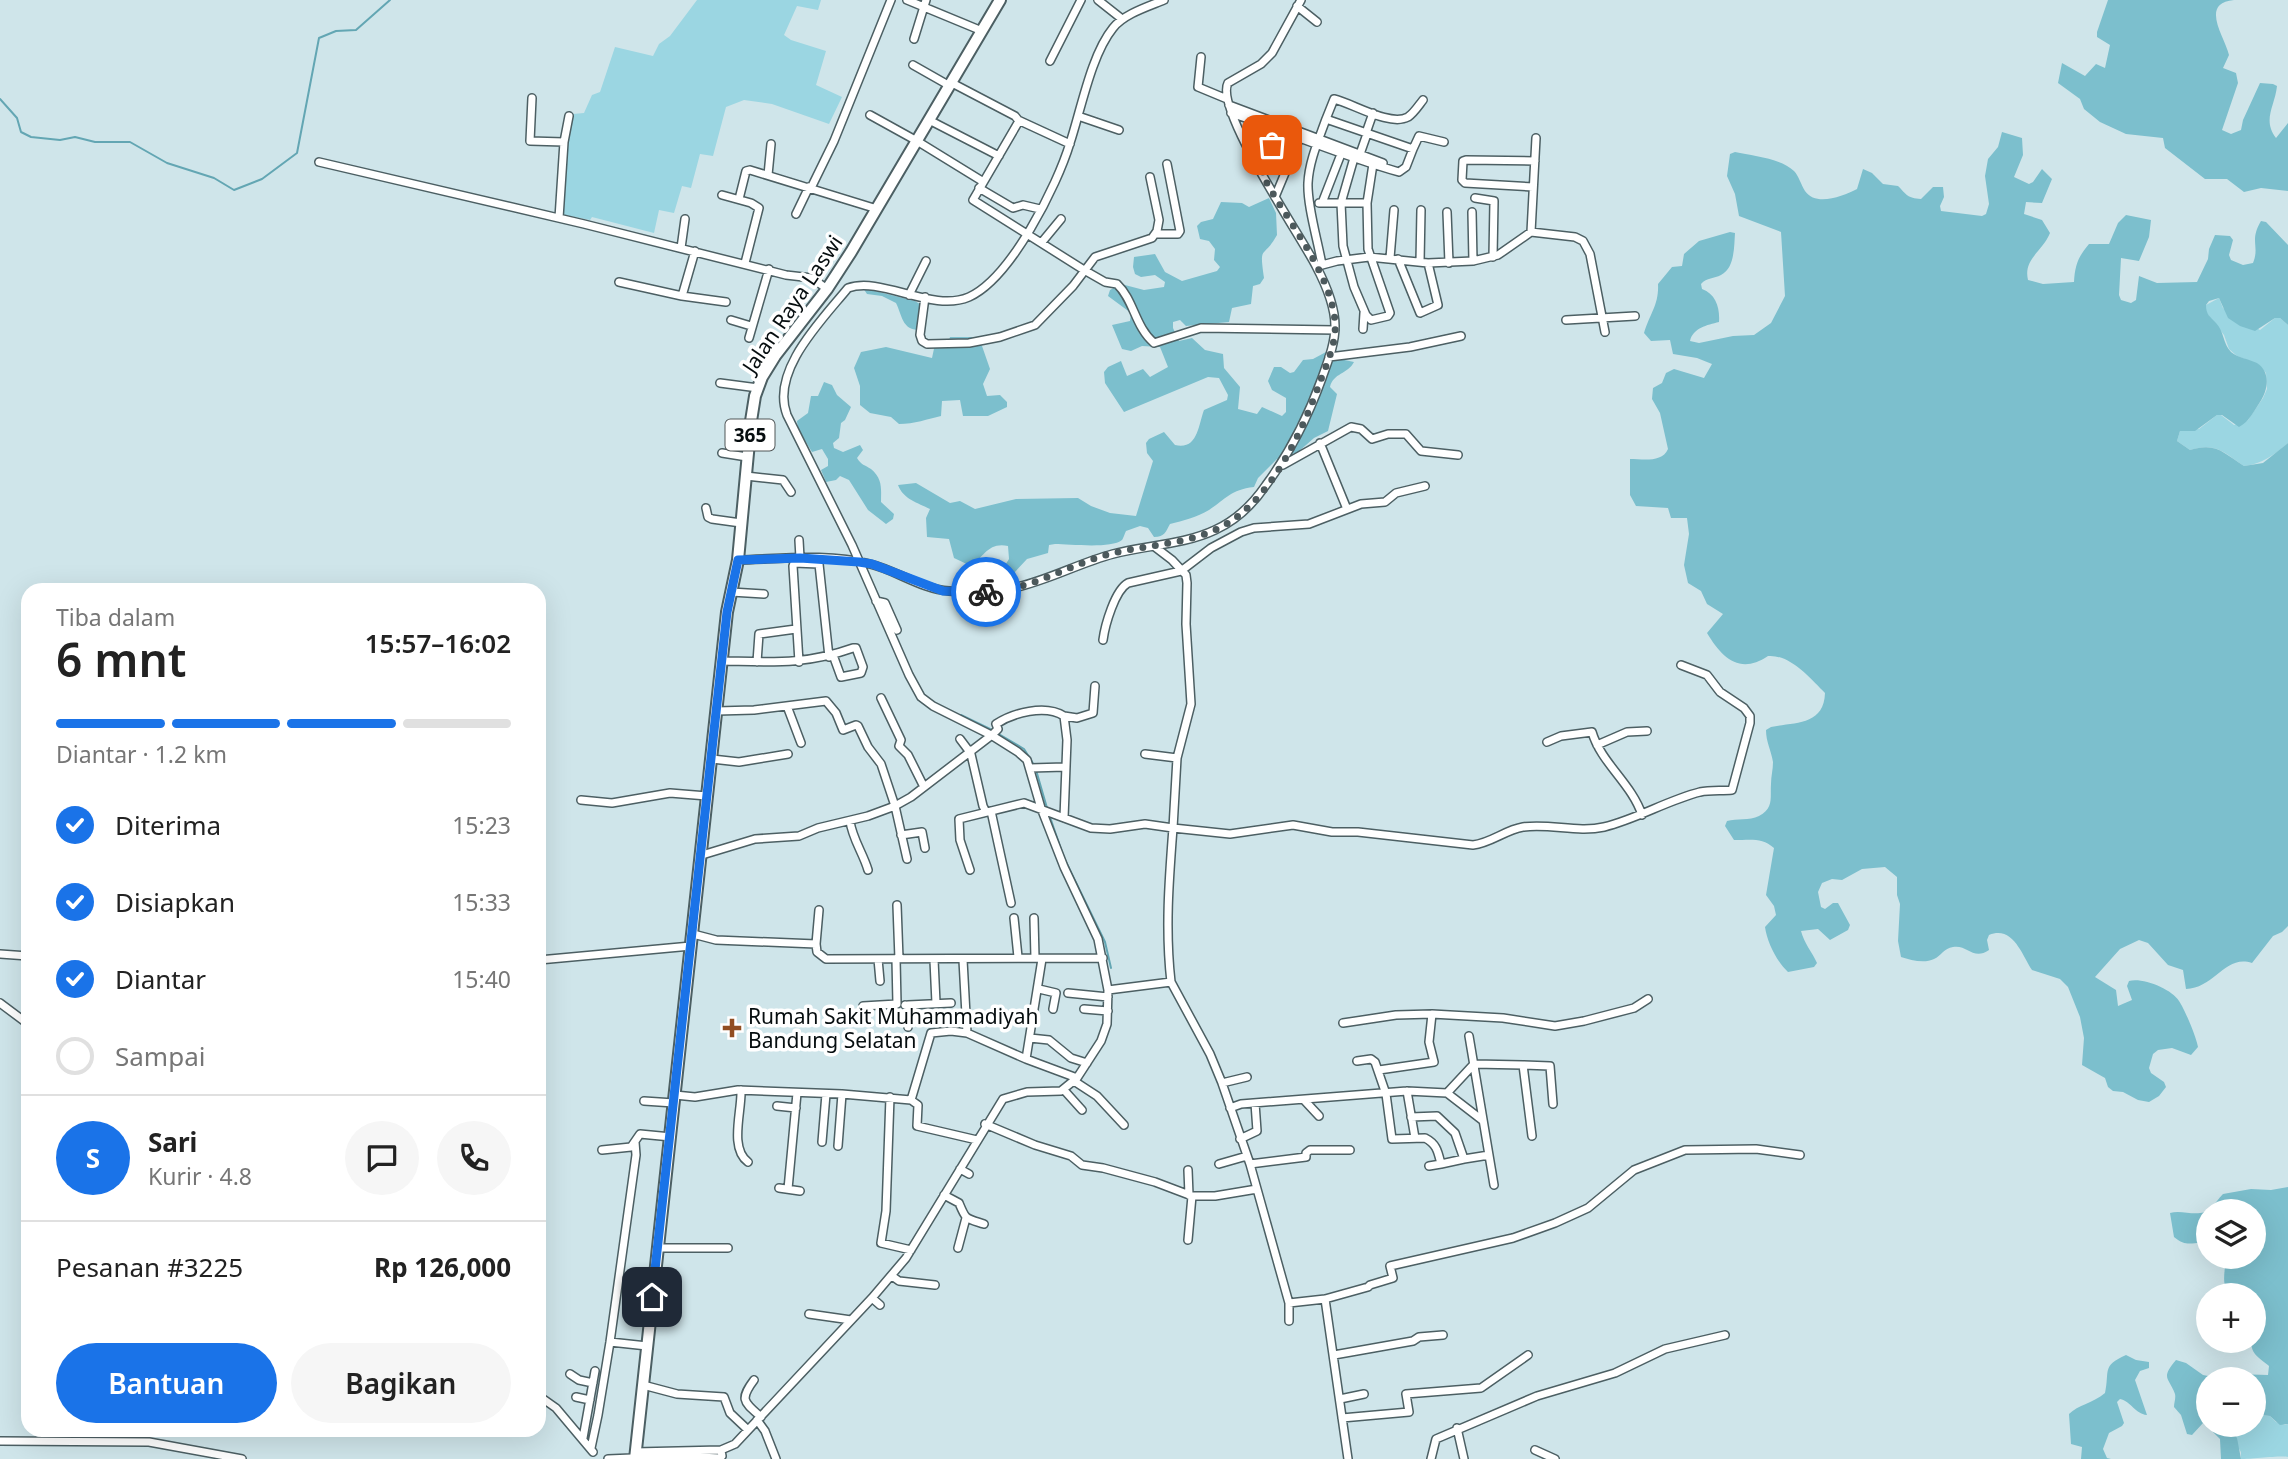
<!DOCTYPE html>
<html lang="id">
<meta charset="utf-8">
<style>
body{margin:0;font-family:"Noto Sans",sans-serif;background:#f6f6f6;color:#222;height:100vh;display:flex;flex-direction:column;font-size:26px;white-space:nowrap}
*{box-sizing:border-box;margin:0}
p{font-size:23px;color:#767676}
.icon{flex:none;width:38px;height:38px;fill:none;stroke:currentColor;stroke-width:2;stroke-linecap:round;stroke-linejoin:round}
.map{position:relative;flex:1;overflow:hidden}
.panel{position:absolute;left:21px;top:583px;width:525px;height:854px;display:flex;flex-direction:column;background:#fff;border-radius:21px;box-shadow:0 7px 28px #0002}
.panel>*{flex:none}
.tools{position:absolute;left:2196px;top:1199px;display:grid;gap:14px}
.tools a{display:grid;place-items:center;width:70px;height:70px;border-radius:50%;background:#fff;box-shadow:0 7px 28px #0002;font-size:35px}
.pin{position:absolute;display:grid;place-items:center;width:60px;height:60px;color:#fff;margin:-30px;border-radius:14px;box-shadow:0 4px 10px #0006}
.courier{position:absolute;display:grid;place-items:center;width:70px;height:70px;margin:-35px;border:5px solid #1a73e8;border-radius:50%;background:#fff;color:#222;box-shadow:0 2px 9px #0007}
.overview em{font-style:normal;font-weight:600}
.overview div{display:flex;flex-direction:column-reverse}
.overview{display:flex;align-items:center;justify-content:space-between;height:119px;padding:0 35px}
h1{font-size:46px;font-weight:600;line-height:52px}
.bar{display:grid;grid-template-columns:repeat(4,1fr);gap:10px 7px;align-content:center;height:84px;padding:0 35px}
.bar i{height:9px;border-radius:5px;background:#e0e0e0}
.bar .current{background:#1a73e8}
.bar p{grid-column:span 4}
.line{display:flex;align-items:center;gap:18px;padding:0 35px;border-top:2px solid #e0e0e0}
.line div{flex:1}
.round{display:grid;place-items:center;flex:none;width:74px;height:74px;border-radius:37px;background:#f6f6f6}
ol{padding:0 35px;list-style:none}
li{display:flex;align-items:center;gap:21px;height:77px}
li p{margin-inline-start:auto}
li .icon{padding:7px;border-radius:50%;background:#1a73e8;color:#fff;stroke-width:4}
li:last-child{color:#767676}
li i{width:38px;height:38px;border:4px solid #e0e0e0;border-radius:50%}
.action{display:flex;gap:14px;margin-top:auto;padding:14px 35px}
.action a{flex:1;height:80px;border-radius:42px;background:#1a73e8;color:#fff;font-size:28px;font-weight:600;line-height:80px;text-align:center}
.action a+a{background:#f6f6f6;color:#222}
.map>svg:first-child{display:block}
.green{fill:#9bd6e2}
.forest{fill:#7cbfcd}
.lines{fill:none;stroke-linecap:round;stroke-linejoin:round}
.stream{stroke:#63a6b3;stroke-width:2}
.street-casing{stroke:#4c5f63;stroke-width:10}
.primary-casing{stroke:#4c5f63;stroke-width:14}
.street{stroke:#fff;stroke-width:7}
.primary{stroke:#fff;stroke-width:10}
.done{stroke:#4c595c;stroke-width:7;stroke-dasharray:0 12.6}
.route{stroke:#1a73e8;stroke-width:9}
.poi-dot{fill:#914d21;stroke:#fff;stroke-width:2.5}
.labels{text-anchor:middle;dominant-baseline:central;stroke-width:7;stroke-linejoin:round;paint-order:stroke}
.shield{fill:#fff;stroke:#515657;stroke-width:2}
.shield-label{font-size:19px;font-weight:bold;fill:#060d0f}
.street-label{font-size:21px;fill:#060d0f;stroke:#fff}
.poi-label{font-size:21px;fill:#060d0f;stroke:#fff;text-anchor:start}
</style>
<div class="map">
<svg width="2288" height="1459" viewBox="0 0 2288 1459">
<rect width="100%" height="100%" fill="#cfe5ea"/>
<!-- green -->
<path class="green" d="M697,0h124l-3,10 -21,-4 -13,29 7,5 35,11 -10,34 26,12 -13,27 -57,-20 -28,-4 -18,7 -13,49 -13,-2 -9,34 -9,-2 -8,27 -15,-3 -5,23 -62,-16 -2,3 -30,-6 5,-68 8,-32 11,-1 8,-18 8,-3 15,-45 38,9 6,-12 11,-8z
M2219,298l4,10 37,22 15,-12h5l8,7v118c-14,12 -26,21 -44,23 -21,-14 -27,-24 -54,-16l-13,-9 3,-10 19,-2 18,-14h4l13,10 14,-5 15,-22 4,-9 -1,-16 -8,-9 -21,-8 -8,-7 -5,-14 -18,-23v-7z
M2254,1414l16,2 6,6 9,3 3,-1v33c-5,-2 -37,2 -47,2v-7l-15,-24 -6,1 -4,-4 38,-1z"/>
<!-- forest -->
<path class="forest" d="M2108,0h126c-35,3 -9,37 -5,55l-6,13 13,5 2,10 -16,47 9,4 10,-4 2,-10 17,-37 13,1 4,2c-2,20 -15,34 -1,52l12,-15v68l-27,-3 -17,4 -17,-13h-22l-40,-31 -2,-10 -37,-4 -26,-12 -16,-13 -4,-10 -22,-16 4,-20 23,13 11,-12 9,4 5,-23 -13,-8v-5z
M2002,132l20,6 1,17 -9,22 15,7 4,-2 9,-13 10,10 -10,24 -16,-1 -2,12 18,6 8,13c-7,18 -27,26 -22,47l15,4 31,-2c1,-17 4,-25 15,-38h20l9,-21 8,-8 25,5 -2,17 -10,24 -18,-3 -2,37 2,5 10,3 5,-3 3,-24 18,7 40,-1 11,-23 1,-10 6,-14 15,1 3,4 -4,15 2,5 12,5 10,-2c7,-17 -4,-22 8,-42l5,1 22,23v80l-8,-7h-5l-20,13 -15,-5 -12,-8 -9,-20 -10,3 -3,4c0,10 4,11 10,18 8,8 7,21 15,29 7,6 18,7 26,11 14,9 11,27 3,39 -6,9 -11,20 -21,25l-17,-12h-5l-22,16h-15l-3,10 13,9c27,-8 33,3 54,16l19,-3 25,-20v483l-6,6 -9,4 -21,27c-27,-9 -37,25 -66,26l-3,-19 -15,-5 -20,-22 -9,-3 -19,9 -25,28 21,13 2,16 14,-6 -5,-14 2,-5c13,-4 43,8 50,20 6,9 17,35 19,46l-7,8 -19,-7 -14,2 -5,4 -4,14 2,5 13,9 2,5 -7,9 -10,6 -11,-2 -15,-8 -10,-1 -5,-4 -3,-9 -23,-13 2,-27 -4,-21 -12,-30 -8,-8 -28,-9c-10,-15 -19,-45 -43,-35l-2,5 2,10c-16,11 -22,-6 -36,-3 -9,1 -12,9 -19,12 -10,5 -23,1 -33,-2l-3,-16 2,-37 -3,-9v-18l-12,-10 -23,2 -20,11 -10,-1 -10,4 -4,9 3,15 4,2 8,-6h5l12,22 -2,5 -18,10 -12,-11 -17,2c3,12 11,21 16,32l-3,4 -26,5c-11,-10 -21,-30 -23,-45l11,-12 -2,-9 -8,-11 8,-47c-12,-11 -24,-8 -40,-8l-9,-14 2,-5c10,-3 22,0 32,-5 15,-8 11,-18 12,-32 0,-8 2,-14 2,-22 -2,-12 -7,-20 -7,-32l5,-3c23,-5 53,-1 54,-34 -14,-14 -35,-39 -57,-37 -28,19 -46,2 -61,-23l16,-19 -16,-10 -6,-13 -13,-8 -4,-18 5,-31 -2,-16h-16l-3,-10 -32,-2 -6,-11v-36c13,0 32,4 38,-10l-8,-36 -8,-14 1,-11 9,-5 4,-10 8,-4 30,9 8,-14 -15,-6 -24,-4 -3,-14 -19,1 -7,-8c6,-20 15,-28 14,-49l14,-17 10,-1 2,-12 15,-13 31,-9 5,1c-1,13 0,35 -14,42 -7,4 -14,2 -20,9l1,5c14,5 18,19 17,33 -12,3 -26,6 -29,19l9,2 34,-7 21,-1 17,-12 14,-27 -4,-64 -42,-16 -4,-22 -8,-18 3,-22 5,-2c18,4 45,6 59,19 5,5 7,14 11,20 11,16 38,5 52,-2l6,-20 9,4 11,11 15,2c9,9 9,12 23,13l12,-12h10l1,10 -4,9 1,5 41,5 4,-2 3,-10 -4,-28 3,-17 10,-12z
M1269,198l7,15 1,22c-14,25 -18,8 -13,43l-4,6 -7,2 -2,18 -19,4 -3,14 -43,4 -6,-6 -7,2v6l6,13 13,-3 13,12 18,4 1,14 16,19 -2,22 19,5 5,-7 20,9 4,-4v-14l-14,-8 -4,-9 6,-14h7l9,6 4,-1 9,-12 10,-1 13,-7 14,7 14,3c-6,12 -21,11 -24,25l7,7 -9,37 -14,7 -16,14 -21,7 -19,19 -4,9c-24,3 -27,11 -45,23 -12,7 -26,11 -39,14 -4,7 -5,13 -16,13l-6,-9 -8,-2 -14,5c-1,2 -3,8 -4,9 -11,9 -53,4 -67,4l-6,1 -1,8 -21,6 -13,14 -11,-1 -1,-2 7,-11 -1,-13c-20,-4 -24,11 -37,20l-17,-8 -5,-19 -22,-2 -1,-19 4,-9c-12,-6 -27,-10 -32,-24l18,-2 34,20 10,-2 15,8 41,-10 62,-1 13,8 19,7 26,3 17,-55 -6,-8 -1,-10 3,-4 15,-7 11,13c23,5 23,-19 29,-35l23,-10 1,-5 -9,-17 -11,-1 -84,35 -19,-29 -1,-11 4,-5 13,-6 6,15 16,-7 7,8 18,-10 -8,-20 -18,-1 -11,5 -9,-2 -10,-24 18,-4 1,-8 -23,-17 2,-6 11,-6 23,6 20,-3 1,-5 -10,-7 -14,2 -6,-3 -2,-7 1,-10 21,-3 10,18 17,9 35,-10 3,-4 -6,-7 1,-11 -6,-8 -9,-2 -3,-13 4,-4 12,-3 8,-17 21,1 7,4z
M863,288l52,13 8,5 -4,24c-17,0 -17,-15 -23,-27l-14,-7 -15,-2z
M950,337h22l10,9 8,23 -7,15 4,12 13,-1 7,7v5l-19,9h-25l-3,-16 -18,1 -1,15c-13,3 -27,8 -42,8l-8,-7 -21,-4 -10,-8v-19l-6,-18 7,-16 25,-5 46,11 3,-14 13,-1z
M824,382l8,3 5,10 14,12 -6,13 -4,3 -2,15 -6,5 1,5 9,4 17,-7 3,5 -6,8c4,7 8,7 14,11 12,10 10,20 10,33l13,12 -1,5 -7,5 -18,-14 -19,-30 -9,-4 -4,4 -10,2 -5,-12 7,-4v-7l-6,-10 -10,3 -14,-23 -1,-8 11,-8 3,-17h7z
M2288,1187v237l-8,1 -10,-9 -16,-2v-35h-46v42l-5,2 -11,12 -5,-1 -6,-19 -7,-8c0,-4 2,-9 1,-13 -6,-17 -15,-15 1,-34l10,3 17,12 10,2 22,-3 33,1 1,-9c-9,-8 -18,-11 -18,-25l3,-1v-45c-35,0 -31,-8 -28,-38l28,-1v-45h-46v33c-14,-4 -20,5 -34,-7l-4,-24c13,-4 30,6 41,-5 4,-4 8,-10 12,-14l28,-5 20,1z
M2126,1355l10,5 13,2v6l-9,3 -5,9 12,35c-12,-1 -16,-14 -27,-16l-3,3 7,21 -2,3 -13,7 -6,16 4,9 4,1h-30l1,-12 -11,-3 -2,-30c9,-9 24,-11 36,-21 5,-22 -4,-27 21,-38z
M2211,1425l20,5 6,8 4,21h-20l-1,-20 -7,-7z"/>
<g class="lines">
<!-- stream -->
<path class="stream" d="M0,99l17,19 4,14 10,5 29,3 15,-3 20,5h35l37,21 47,15 20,12 28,-11 35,-26 22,-115 17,-7 20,-1 34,-30
M961,715l31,15
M997,733l27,16 10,16
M1036,770l11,38
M1050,817l14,41 41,84 6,26"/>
<defs>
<path id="street" d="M907,0l75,31
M1098,0l24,19
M1297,6l20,16
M914,39l12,-39
M1201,57l-3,30 29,12
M1050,61l31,-61
M913,65l37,21
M952,83l63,33 4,5 -46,79 111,70 21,12 12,2c17,16 18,43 37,59l47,-15 134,2
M532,98l-2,43 34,1 -5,76
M1229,105l154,58
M1231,113c56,19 111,43 168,59l7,-5 7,-18 -87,-30c-7,20 -17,42 -18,64 -1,23 10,58 14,82l-6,1
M870,115l47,26 65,40
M1078,116l41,14
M1326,119l8,-20c18,4 56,28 74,18 6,-4 11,-12 15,-17
M929,120l70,36
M1018,120l52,24
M1366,133l7,-20
M564,142l5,-26
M1413,149l6,-13 25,6
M1360,154l7,-20
M1354,158l-13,45 2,43 11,41 12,28 5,5 17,-4 2,-3 -22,-64 -1,-46 6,-39
M319,162l265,62 202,51 26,3 15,11
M1262,174l15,-45
M768,175l3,-31
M1533,187l-68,-4 -3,-3 1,-19 3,-1 69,1
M811,188l23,-47 57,-141
M979,188l34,20 10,-3 17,4
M722,195l29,8 8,5 -14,55
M1275,197l25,-60
M1475,198l19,3 -1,56
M739,199l7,-28 4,-1 127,39
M1319,203h48
M1322,203l21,-54
M1447,212l2,51
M1472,212l1,49
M796,214l13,-27
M1531,232l5,-94
M1155,234h23l2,-3 -13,-67
M1042,242l19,-23
M681,248l4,-29
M1390,258l4,-48
M1398,259l22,54 18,-8 -10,-42
M1420,262l1,-52
M1322,265l15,-4 32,-4 59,6 45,-2 25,-6 33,-23 44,5 8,4 7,13 15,78
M619,282l63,14 13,-45
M909,295l17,-34
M682,296l44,6
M925,297l-5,38 2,6 5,3 42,-1 31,-6 35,-12 38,-39 22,-29 57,-19 5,-7 2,-11 -9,-43
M731,320l20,6
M1566,320l69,-4
M1363,329l1,-16
M749,338l20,-69
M1329,357l81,-10 51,-11
M720,383l38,5
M750,430l14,2
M1320,443l27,66
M722,453l25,4
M1283,465l68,-38 10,2 11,10 16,-5h18l15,17 37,4
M746,476l37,4 8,12
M706,508l2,9 4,2 29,4
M799,540l1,18
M738,560c43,-1 89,-7 132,4 26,6 51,25 79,27 21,2 43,2 64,-3 34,-7 66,-25 100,-34 34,-9 70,-9 102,-24 22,-10 38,-26 51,-45 25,-34 42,-68 56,-107 6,-17 13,-34 13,-52 0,-19 -10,-43 -19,-60 -15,-30 -102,-157 -88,-183l33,-19 11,-11 29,-53
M731,592l33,2
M876,601l9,2 12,27
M1103,640c2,-15 12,-50 25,-57l53,-12 30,-23 30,-16 13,-4 55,-4 52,-20 24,-2 11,-9 29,-7
M723,661c50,1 82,4 130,-13h3l7,19 -2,6 -20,4 -8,-22
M757,662l2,-28 37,-5
M799,662l-6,-96 1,-3 25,1 10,93
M881,698l20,42 -2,6 9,9 16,32
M787,706l14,37
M717,711l37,-1 72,-9 10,12 7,17 13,-5 2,1 10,21 13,17 14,42 12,53
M1064,716l13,2 16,-5 2,-27
M960,739l9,12
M1547,742l14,-6 31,-4c9,31 40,52 50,83
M1597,745l30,-13 20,-1
M970,750l13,56 3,6
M1145,754l32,4
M712,759l27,3 49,-8
M1030,768l35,-1
M581,800l31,3 58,-10 37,3
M991,811l20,92
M850,821c2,17 13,32 18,49
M901,835l21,-3 3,16
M702,855l53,-16 44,-3 19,-8 50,-12 27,-10 16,-9 81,-62 6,-6 -2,-5c17,-11 49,-20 68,-8l3,24 -3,78
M970,870l-10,-30 -1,-21 65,-16 67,25 19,1 35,-5 28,4 4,-70 14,-54 -5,-80 1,-41 -1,-8 -14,-15 -17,-13
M897,905l2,54
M1014,918l4,39
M1034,918l1,40
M693,934l23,6 100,4 1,8 9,7 277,-1
M816,944l3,-34
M0,954l28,2
M878,959l2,22
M539,960l152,-14
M934,960l2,43
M963,960l4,73 59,26 51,19
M1171,982l39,72 12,29 28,81 39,139 36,-4 43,-12 2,-2 23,-7 -3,-12 123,-28 42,-15 33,-15 46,-38 51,-20 71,-1 44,6
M1039,989l17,4 -3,16
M1108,990l63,-8c-6,-52 -2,-102 2,-154l57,6 63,-9 39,7h26l115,13c18,-2 32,-15 50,-18 27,-4 54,6 81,0 33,-8 64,-27 96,-35 10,-2 22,-1 32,-2l18,-67v-7l-6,-8 -24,-16 -13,-17 -26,-10
M1068,993l40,4
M0,1003l28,21
M905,1005l4,1 -1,21
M908,1005l43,-2
M863,1006l34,-2 -1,-45
M1084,1009l24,2
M1343,1023l53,-8 36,-1
M1469,1036l25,149
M1030,1038l19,2 22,18 16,5
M1026,1059l16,-100
M1357,1061l14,-2 4,3 11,32 6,45 33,-1c12,6 13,14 16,26l23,-5
M1523,1065l27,1 3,38
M1379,1070l55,-8 -5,-20 3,-28 71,4 52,8 29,-5 50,-13 14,-9
M1074,1081l23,15 27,29
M1222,1083l25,-6
M741,1090c1,21 -12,58 7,72
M1064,1090l18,20
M1407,1091l8,47
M1447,1093l27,-29 49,1 9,71
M675,1095l20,2 43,-7 104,4 69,6 7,5 -1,21 60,14
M890,1097l-4,114 -5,32 30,7
M911,1100l20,-67 20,-2 16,2
M644,1101l30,2
M1305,1101l14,15
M777,1106l19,2
M1230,1108l11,-4 166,-13 40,2 35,27
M1411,1117l26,-1 18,17 9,26 25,-4
M985,1124l50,21 36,11 11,9 21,3 52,14 37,14h23l42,-7
M1240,1139l17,-8 -2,-28
M822,1142l4,-48
M838,1146l4,-52
M602,1150l29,-3 9,-13 31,3
M1219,1164l28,-8
M1250,1164l56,-7v-4l4,-3h40
M1429,1166l12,-2
M960,1169l9,5
M1188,1170l1,25
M779,1188l21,3
M788,1189l9,-96
M944,1195l15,8c7,17 6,15 25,21
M1188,1240l4,-44
M658,1248h70
M958,1248l8,-30
M892,1276l7,5 36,4
M872,1298l8,7
M1325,1299l23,160
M1289,1303v18
M809,1314l42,6
M610,1342l37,4
M1334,1355l79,-14 6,-4 24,-2
M570,1374l9,6 14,3
M754,1380c-15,20 -10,22 7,37
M643,1385l34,9 47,3 6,16 18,17
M539,1396l17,12 37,44
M576,1397l14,3
M1340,1399l24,-5
M1342,1418l67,-6 -3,-18 75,-6 47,-33
M757,1420l8,11 11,28
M1457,1428l7,31
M583,1438l12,-67
M0,1441l149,1 93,17
M591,1448l7,-33 12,-73 26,-187 -1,-13
M1535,1450l20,9
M635,1452l86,-2 14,-6 137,-146 34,-40 97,-159 24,-7 34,-1 16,-13 24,-37 6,-17 1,-34 -10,-51 -34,-72 -23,-59 -14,-48 -9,-8 -27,-17 -58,-29 -12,-9 -12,-22 -57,-130 -65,-130c-17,-44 35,-95 61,-127 34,-12 84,25 121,9 42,-19 88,-111 101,-154 11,-33 21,-88 43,-115 11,-14 34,-21 51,-28
M608,1459l72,-3 39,2 3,-2 -1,-6
M1431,1459l5,-20 101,-43 78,-23 50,-24 60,-14"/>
<path id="primary" d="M635,1459l92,-847 11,-52 13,-139 4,-25 7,-19 13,-21 52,-67 24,-37 149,-252"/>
</defs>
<!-- street casing -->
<use href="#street" class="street-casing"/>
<!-- primary casing -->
<use href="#primary" class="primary-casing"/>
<!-- street -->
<use href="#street" class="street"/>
<!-- primary -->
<use href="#primary" class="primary"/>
</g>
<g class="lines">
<!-- done -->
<path class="done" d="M986,592c40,-1 78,-24 116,-36 37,-11 77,-10 113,-26 54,-24 86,-96 105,-148 7,-19 17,-40 15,-61 -5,-51 -50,-102 -73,-147l10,-29"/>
<!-- route -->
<path class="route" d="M652,1297l75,-685 11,-52 62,-2 59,4 13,2 71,27 43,1"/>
</g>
<!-- markers -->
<path class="poi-dot" d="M728.5 1017.5h7v7h7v7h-7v7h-7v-7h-7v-7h7z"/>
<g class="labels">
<!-- shield labels -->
<rect class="shield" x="725.5" y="419.5" width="49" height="31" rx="5"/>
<g class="shield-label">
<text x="750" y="435">365</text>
</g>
<!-- street labels -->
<g class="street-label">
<text transform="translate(792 304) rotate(-56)">Jalan Raya Laswi</text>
</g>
<!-- poi labels -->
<g class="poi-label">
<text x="748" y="1016">Rumah Sakit Muhammadiyah<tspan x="748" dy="24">Bandung Selatan</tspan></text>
</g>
</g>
</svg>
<div class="tools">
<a><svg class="icon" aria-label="layers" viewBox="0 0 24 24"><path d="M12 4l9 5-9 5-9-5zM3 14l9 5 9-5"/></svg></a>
<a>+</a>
<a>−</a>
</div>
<div class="pin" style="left:1272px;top:145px;background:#ea580c"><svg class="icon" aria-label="bag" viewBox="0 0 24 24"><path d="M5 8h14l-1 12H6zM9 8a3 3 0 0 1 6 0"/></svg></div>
<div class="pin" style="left:652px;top:1297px;background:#1f2937"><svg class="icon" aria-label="home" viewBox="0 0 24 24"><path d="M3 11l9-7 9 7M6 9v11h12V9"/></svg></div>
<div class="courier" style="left:986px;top:592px"><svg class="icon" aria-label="bike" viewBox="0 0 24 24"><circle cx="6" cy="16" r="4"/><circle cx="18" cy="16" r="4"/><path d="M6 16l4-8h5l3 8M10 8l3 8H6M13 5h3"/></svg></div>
<section class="panel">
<div class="overview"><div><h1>6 mnt</h1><p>Tiba dalam</p></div><em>15:57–16:02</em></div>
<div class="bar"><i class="current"></i><i class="current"></i><i class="current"></i><i></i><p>Diantar · 1.2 km</p></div>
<ol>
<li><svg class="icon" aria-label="check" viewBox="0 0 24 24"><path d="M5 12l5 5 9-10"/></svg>Diterima<p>15:23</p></li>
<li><svg class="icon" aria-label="check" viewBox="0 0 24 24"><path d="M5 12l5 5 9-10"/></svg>Disiapkan<p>15:33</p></li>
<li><svg class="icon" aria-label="check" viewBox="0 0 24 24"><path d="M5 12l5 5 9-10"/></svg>Diantar<p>15:40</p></li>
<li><i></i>Sampai</li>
</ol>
<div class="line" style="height:126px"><b class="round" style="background:#1a73e8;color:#fff">S</b><div><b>Sari</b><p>Kurir · 4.8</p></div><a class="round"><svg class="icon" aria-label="chat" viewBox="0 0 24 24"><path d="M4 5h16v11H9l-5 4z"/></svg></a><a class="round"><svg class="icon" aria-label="phone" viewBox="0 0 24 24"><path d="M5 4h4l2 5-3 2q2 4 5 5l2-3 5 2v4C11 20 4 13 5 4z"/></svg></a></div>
<div class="line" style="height:91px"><div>Pesanan #3225</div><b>Rp 126,000</b></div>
<div class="action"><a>Bantuan</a><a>Bagikan</a></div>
</section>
</div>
